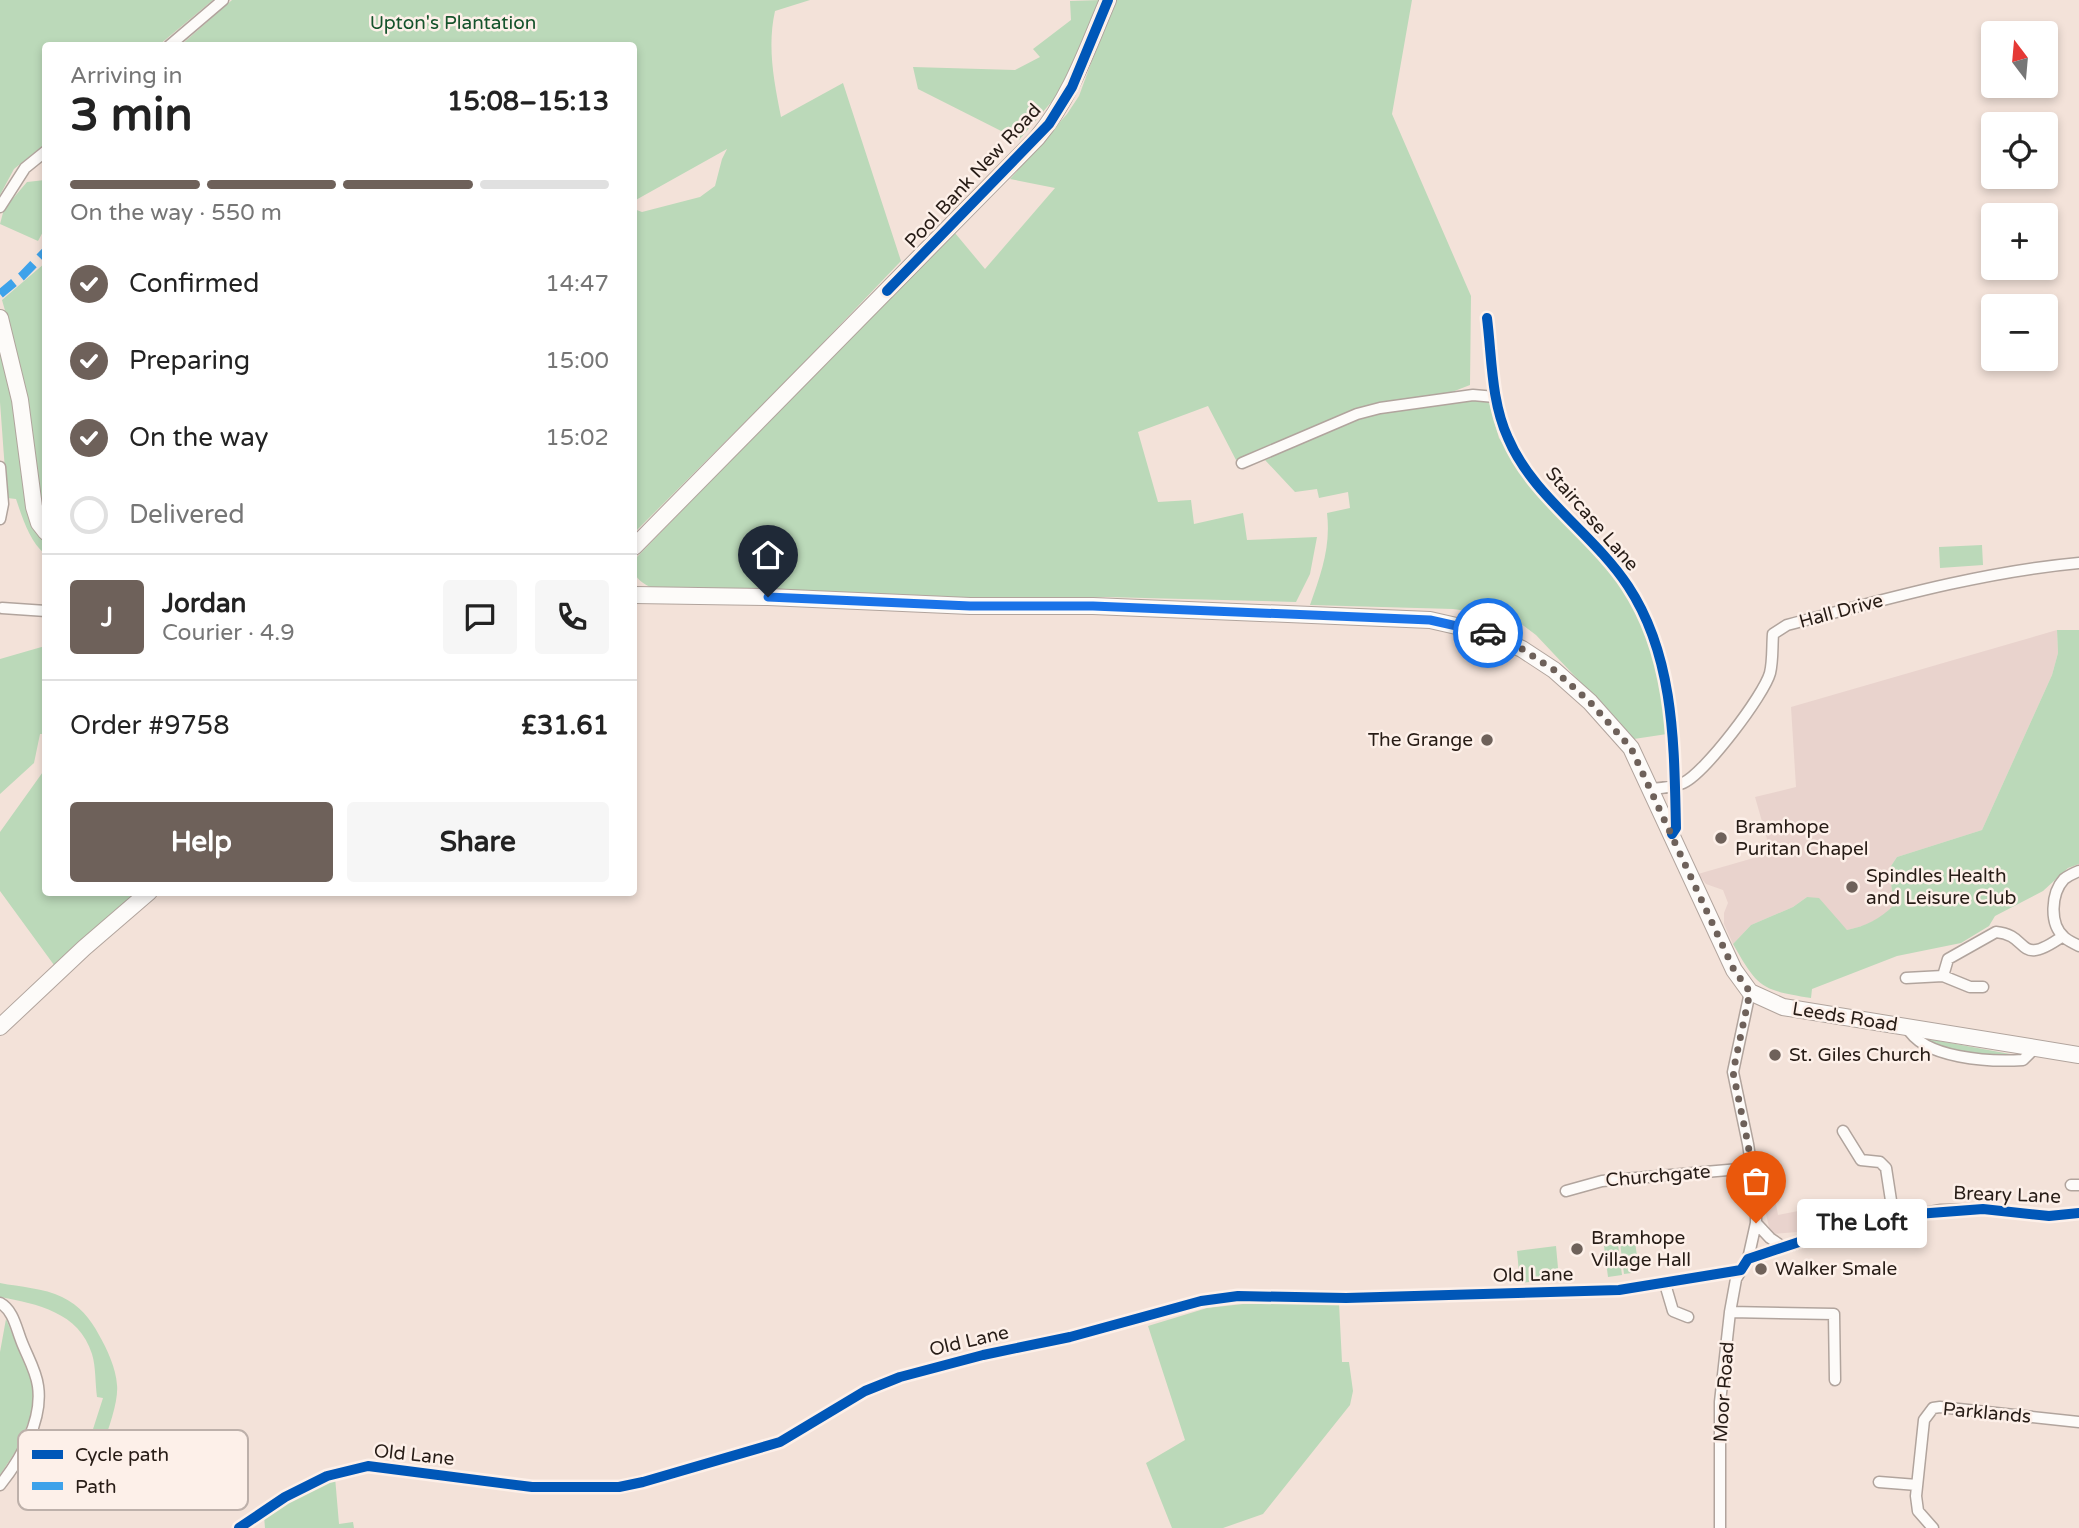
<!DOCTYPE html>
<meta charset="utf-8">
<style>
body{margin:0;font-family:"Varela Round",sans-serif;background:#f6f6f6;color:#222;height:100vh;display:flex;flex-direction:column;font-size:26px;white-space:nowrap}
*{box-sizing:border-box;margin:0}
p{font-size:23px;color:#767676}
.icon{flex:none;width:38px;height:38px;fill:none;stroke:currentColor;stroke-width:2;stroke-linecap:round;stroke-linejoin:round}
.map{position:relative;flex:1;overflow:hidden}
.sheet{position:absolute;left:42px;top:42px;width:595px;height:854px;display:flex;flex-direction:column;background:#fff;border-radius:7px;box-shadow:0 4px 10px #0003}
.sheet>*{flex:none}
.needle{width:46px;rotate:344deg}
.buttons{position:absolute;left:1981px;top:21px;display:grid;gap:14px}
.buttons a{display:grid;place-items:center;width:77px;height:77px;border-radius:7px;background:#fff;box-shadow:0 4px 10px #0003;font-size:35px}
.pin{position:absolute;display:grid;place-items:center;width:60px;height:60px;color:#fff;margin:-72px -30px;border-radius:50% 50% 50% 0;rotate:-45deg;box-shadow:0 0 7px #0007}
.pin .icon{rotate:45deg}
.courier{position:absolute;display:grid;place-items:center;width:70px;height:70px;margin:-35px;border:5px solid #1a73e8;border-radius:50%;background:#fff;color:#222;box-shadow:0 2px 9px #0007}
.bubble{position:absolute;height:49px;border-radius:7px;background:#fff;box-shadow:0 4px 10px #0003;font-size:23px;font-weight:700;line-height:49px;text-align:center}
.head em{font-style:normal;font-weight:700}
.head div{display:flex;flex-direction:column-reverse}
.head{display:flex;align-items:center;justify-content:space-between;height:119px;padding:0 28px}
h1{font-size:46px;font-weight:700;line-height:52px}
.bar{display:grid;grid-template-columns:repeat(4,1fr);gap:10px 7px;align-content:center;height:84px;padding:0 28px}
.bar i{height:9px;border-radius:5px;background:#e0e0e0}
.bar .current{background:#6e615a}
.bar p{grid-column:span 4}
.line{display:flex;align-items:center;gap:18px;padding:0 28px;border-top:2px solid #e0e0e0}
.line div{flex:1}
.round{display:grid;place-items:center;flex:none;width:74px;height:74px;border-radius:7px;background:#f6f6f6}
ol{padding:0 28px;list-style:none}
li{display:flex;align-items:center;gap:21px;height:77px}
li p{margin-inline-start:auto}
li .icon{padding:7px;border-radius:50%;background:#6e615a;color:#fff;stroke-width:4}
li:last-child{color:#767676}
li i{width:38px;height:38px;border:4px solid #e0e0e0;border-radius:50%}
.button{display:flex;gap:14px;margin-top:auto;padding:14px 28px}
.button a{flex:1;height:80px;border-radius:7px;background:#6e615a;color:#fff;font-size:28px;font-weight:700;line-height:80px;text-align:center}
.button a+a{background:#f6f6f6;color:#222}
.map>svg:first-child{display:block}
.commercial{fill:#e9d3cd}
.green{fill:#bbd9b9}
.lines{fill:none;stroke-linecap:round;stroke-linejoin:round}
.minor-casing{stroke:#b1a49d;stroke-width:13}
.highway-casing{stroke:#b1a49d;stroke-width:18}
.minor{stroke:#fdfbf9;stroke-width:10}
.highway{stroke:#fdfbf9;stroke-width:16}
.quiet{stroke:#3ea2ea;stroke-width:9;stroke-dasharray:18 9;stroke-linecap:butt}
.cycleway-casing{stroke:#fdf0e9;stroke-width:15}
.cycleway{stroke:#0057b8;stroke-width:10}
.done{stroke:#6e615a;stroke-width:7;stroke-dasharray:0 12.6}
.route{stroke:#1a73e8;stroke-width:9}
.poi-dot{fill:#6e615a;stroke:#fdf0e9;stroke-width:2.5}
.labels{text-anchor:middle;dominant-baseline:central;stroke-width:5;stroke-linejoin:round;paint-order:stroke}
.park-label{font-size:19px;fill:#15532b;stroke:#fdf0e9}
.street-label{font-size:19px;fill:#271c16;stroke:#fdf0e9}
.poi-label{font-size:19px;fill:#271c16;stroke:#fdf0e9;text-anchor:start}
.key{fill:#fdf0e9;stroke:#bdb0aa;stroke-width:2}
.key-label{font-size:19px;fill:#271c16}
</style>
<div class="map">
<svg width="2079" height="1528" viewBox="0 0 2079 1528">
<rect width="100%" height="100%" fill="#f3e2d9"/>
<!-- commercial -->
<path class="commercial" d="M2057,630l1,23 -6,22 -70,155 -85,27 -8,12 5,36 -12,12 -19,9 -16,4 -14,-14 -26,-19 -14,10 -42,18 -18,19 -9,-20v-11l4,-10 -5,-13 -17,-6 -8,-10 73,-21 -16,-56 41,-10 -5,-80z
M1774,1194l4,21 20,-4v21l-26,2 -2,-3 -8,-33z"/>
<!-- green -->
<path class="green" d="M0,0h213l-54,45 -113,1 -1,98 -31,25 -14,26z
M232,0h578l-35,11c-8,36 -1,70 6,106l62,-34 58,178 -103,108 -164,164v-324l8,3 58,-15 15,-11 7,-27 5,-10 -93,52v-155l-453,-1z
M1102,0l-31,79 -52,61 -101,-51 -5,-22 102,3 25,-13 -7,-8 38,-29 -1,-19z
M1114,0h298l-20,114 79,182 -1,89 -31,12 -113,25 -90,38 -28,-54 -70,26 20,70 33,-2 3,24 49,-11 4,27 70,-3 -7,37 -14,28 -190,-5 -124,4 -332,-14c-13,-7 -17,-11 -16,-27l152,-157 169,-170 30,36 70,-81 -45,-9 57,-65 12,-18z
M45,180v48l-7,13 -38,-17 4,-15 23,-27z
M45,263v248l-3,-5c-14,-68 -20,-139 -40,-206z
M0,340l45,199v15c-15,-12 -23,-37 -29,-55l-9,-1 -7,-96z
M1488,398l11,40 18,26 55,67 50,50 17,30 19,46 9,77 -33,5 -98,-104 -24,-18 -59,-8 -143,-4c11,-31 21,-58 17,-92l23,-5 -2,-16 -29,6 -2,-9 -22,3 -30,-32 63,-31 37,-14z
M1982,545l1,20 -43,3 -1,-21z
M2057,630h22v234l-11,4 -25,23 -48,25 -6,10 -28,17 -64,13 -85,33 -1,9c-50,-8 -53,-10 -78,-54l18,-19 42,-18 14,-10 12,1 28,32c19,-4 33,-11 47,-25l-5,-36 8,-12 85,-27 70,-155 6,-22z
M45,646v88h-5l-6,29 -34,31v-135z
M45,769l1,123 84,1 3,4 -79,68 -54,-74v-59z
M1923,1038l98,18c-23,5 -78,-6 -98,-18z
M1635,1241l4,31 -15,2 -4,-31z
M1618,1244l4,31 -14,2 -4,-31z
M1556,1246l3,33 -39,4 -3,-32z
M0,1283c20,4 44,5 62,14 18,9 28,21 37,38 8,14 17,33 18,50 3,28 -30,97 -41,126l-18,-10 28,-50 17,-53 -6,-1c-2,-14 -1,-30 -5,-43 -13,-42 -55,-50 -92,-57z
M1339,1303l3,59h7l4,29 -3,14 -87,109 -40,14h-51l-26,-65 39,-23 -37,-114 59,-18 36,-4z
M6,1319l27,63 1,19 -3,14 -12,31 -19,29v-123z
M335,1477l4,47 14,-2 1,6h-89l-1,-12 24,-15z"/>
<g class="lines">
<defs>
<path id="minor" d="M169,46l54,-46
M0,207l25,-39 21,-17
M1487,318c5,40 4,83 21,120 25,59 85,95 120,148 47,71 46,160 48,242l-4,6
M1242,463l115,-49 23,-6 93,-13 22,2
M0,467l3,37 -3,15
M2,608l44,3
M1651,789c11,-1 23,-2 32,-6 22,-10 81,-88 87,-110 3,-12 2,-27 3,-39l14,-9c96,-25 193,-53 292,-62
M2079,871c-5,2 -11,5 -15,8 -13,14 -15,45 0,58 4,4 10,6 15,9
M1943,976l5,-17 48,-27c35,3 20,37 67,4
M1906,978l37,-2 27,11h13
M1907,1027c16,32 84,35 116,33l13,-13
M1843,1131l18,29 19,2 6,6 8,52
M2071,1185h8
M1566,1191l36,-10 149,-13
M1756,1223l14,15 13,9
M1748,1259l99,-32 94,-17 42,-1 66,7 30,-3
M1665,1284l8,27 15,6
M0,1303c13,7 16,24 21,37 5,14 15,30 17,46 5,34 -17,73 -38,99
M1730,1312l104,2 1,66
M1879,1482l38,3
M239,1528l46,-31 42,-21 41,-10 164,21h87l24,-5 137,-40 85,-51 35,-14 83,-22 87,-18 131,-36 37,-5 108,2 273,-8 122,-20
M1720,1528v-126l10,-90 6,-33 12,-20 8,-36v-26l-8,-53 -15,-72 17,-80
M1933,1528l-15,-17 -2,-15 8,-76 9,-12 7,-1 139,15"/>
<path id="highway" d="M0,318l20,82 14,107 5,16 7,9
M634,547l403,-409c34,-41 50,-89 71,-138
M634,595l134,2 202,9h123l337,14 57,13 35,16 32,21 36,32 41,46 103,222 16,22 33,15 296,48
M0,1027l84,-79 65,-56"/>
</defs>
<!-- minor casing -->
<use href="#minor" class="minor-casing"/>
<!-- highway casing -->
<use href="#highway" class="highway-casing"/>
<!-- minor -->
<use href="#minor" class="minor"/>
<!-- highway -->
<use href="#highway" class="highway"/>
<!-- quiet -->
<path class="quiet" d="M0,294l22,-18 24,-25"/>
<defs>
<path id="cycleway" d="M887,291l162,-167 23,-37 36,-87
M1487,318c5,40 4,83 21,120 25,59 85,95 120,148 47,71 46,160 48,242l-4,6
M239,1528l46,-31 42,-21 41,-10 164,21h87l24,-5 137,-40 85,-51 35,-14 83,-22 87,-18 131,-36 37,-5 108,2 273,-8 122,-20 7,-11 51,-17 48,-15 70,-13 66,-5 66,7 30,-3"/>
</defs>
<!-- cycleway casing -->
<use href="#cycleway" class="cycleway-casing"/>
<!-- cycleway -->
<use href="#cycleway" class="cycleway"/>
</g>
<g class="lines">
<!-- done -->
<path class="done" d="M1488,633l34,16 32,21 36,32 41,46 103,222 16,22 -17,80 15,72 8,53v26"/>
<!-- route -->
<path class="route" d="M768,597l202,9h123l337,14 58,13"/>
</g>
<!-- markers -->
<g class="poi-dot">
<circle cx="1487" cy="740" r="7"/>
<circle cx="1721" cy="838" r="7"/>
<circle cx="1852" cy="887" r="7"/>
<circle cx="1775" cy="1055" r="7"/>
<circle cx="1577" cy="1249" r="7"/>
<circle cx="1761" cy="1269" r="7"/>
</g>
<g class="labels">
<!-- park labels -->
<g class="park-label">
<text x="453" y="23">Upton's Plantation</text>
</g>
<!-- street labels -->
<g class="street-label">
<text transform="translate(973 176) rotate(-47)">Pool Bank New Road</text>
<text transform="translate(1592 519) rotate(49)">Staircase Lane</text>
<text transform="translate(1841 611) rotate(-15)">Hall Drive</text>
<text transform="translate(1845 1017) rotate(9)">Leeds Road</text>
<text transform="translate(1658 1176) rotate(-5)">Churchgate</text>
<text transform="translate(2007 1195) rotate(2)">Breary Lane</text>
<text transform="translate(1533 1275) rotate(-1)">Old Lane</text>
<text transform="translate(969 1341) rotate(-13)">Old Lane</text>
<text transform="translate(1724 1392) rotate(-86)">Moor Road</text>
<text transform="translate(1987 1413) rotate(5)">Parklands</text>
<text transform="translate(414 1455) rotate(6)">Old Lane</text>
</g>
<!-- poi labels -->
<g class="poi-label">
<text x="1473" y="740" text-anchor="end">The Grange</text>
<text x="1735" y="827">Bramhope<tspan x="1735" dy="22">Puritan Chapel</tspan></text>
<text x="1866" y="876">Spindles Health<tspan x="1866" dy="22">and Leisure Club</tspan></text>
<text x="1789" y="1055">St. Giles Church</text>
<text x="1591" y="1238">Bramhope<tspan x="1591" dy="22">Village Hall</tspan></text>
<text x="1775" y="1269">Walker Smale</text>
</g>
</g>
<!-- legend -->
<rect x="18" y="1430" width="230" height="80" rx="10" class="key"/>
<rect x="32" y="1450" width="31" height="9" fill="#0057b8"/>
<rect x="32" y="1482" width="31" height="8" fill="#3ea2ea"/>
<g class="key-label">
<text x="75" y="1461">Cycle path</text>
<text x="75" y="1493">Path</text>
</g>
</svg>
<div class="buttons">
<a><svg class="needle" viewBox="-14 -14 28 28"><path d="M0-13l5 13h-10z" fill="#e53935"/><path d="M0 13l5-13h-10z" fill="#767676"/></svg></a>
<a><svg class="icon" aria-label="locate" viewBox="0 0 24 24"><circle cx="12" cy="12" r="6"/><path d="M12 2v4M12 18v4M2 12h4M18 12h4"/></svg></a>
<a>+</a>
<a>−</a>
</div>
<div class="pin" style="left:1756px;top:1223px;background:#ea580c"><svg class="icon" aria-label="bag" viewBox="0 0 24 24"><path d="M5 8h14l-1 12H6zM9 8a3 3 0 0 1 6 0"/></svg></div>
<div class="pin" style="left:768px;top:597px;background:#1f2937"><svg class="icon" aria-label="home" viewBox="0 0 24 24"><path d="M3 11l9-7 9 7M6 9v11h12V9"/></svg></div>
<div class="courier" style="left:1488px;top:633px"><svg class="icon" aria-label="car" viewBox="0 0 24 24"><path d="M5 17H2v-5l4-1 3-4h7l3 4 3 1v5h-3M9 17h6M6 11h13"/><circle cx="7" cy="17" r="2"/><circle cx="17" cy="17" r="2"/></svg></div>
<div class="bubble" style="left:1797px;top:1199px;width:130px">The Loft</div>
<section class="sheet">
<div class="head"><div><h1>3 min</h1><p>Arriving in</p></div><em>15:08–15:13</em></div>
<div class="bar"><i class="current"></i><i class="current"></i><i class="current"></i><i></i><p>On the way · 550 m</p></div>
<ol>
<li><svg class="icon" aria-label="check" viewBox="0 0 24 24"><path d="M5 12l5 5 9-10"/></svg>Confirmed<p>14:47</p></li>
<li><svg class="icon" aria-label="check" viewBox="0 0 24 24"><path d="M5 12l5 5 9-10"/></svg>Preparing<p>15:00</p></li>
<li><svg class="icon" aria-label="check" viewBox="0 0 24 24"><path d="M5 12l5 5 9-10"/></svg>On the way<p>15:02</p></li>
<li><i></i>Delivered</li>
</ol>
<div class="line" style="height:126px"><b class="round" style="background:#6e615a;color:#fff">J</b><div><b>Jordan</b><p>Courier · 4.9</p></div><a class="round"><svg class="icon" aria-label="chat" viewBox="0 0 24 24"><path d="M4 5h16v11H9l-5 4z"/></svg></a><a class="round"><svg class="icon" aria-label="phone" viewBox="0 0 24 24"><path d="M5 4h4l2 5-3 2q2 4 5 5l2-3 5 2v4C11 20 4 13 5 4z"/></svg></a></div>
<div class="line" style="height:91px"><div>Order #9758</div><b>£31.61</b></div>
<div class="button"><a>Help</a><a>Share</a></div>
</section>
</div>
